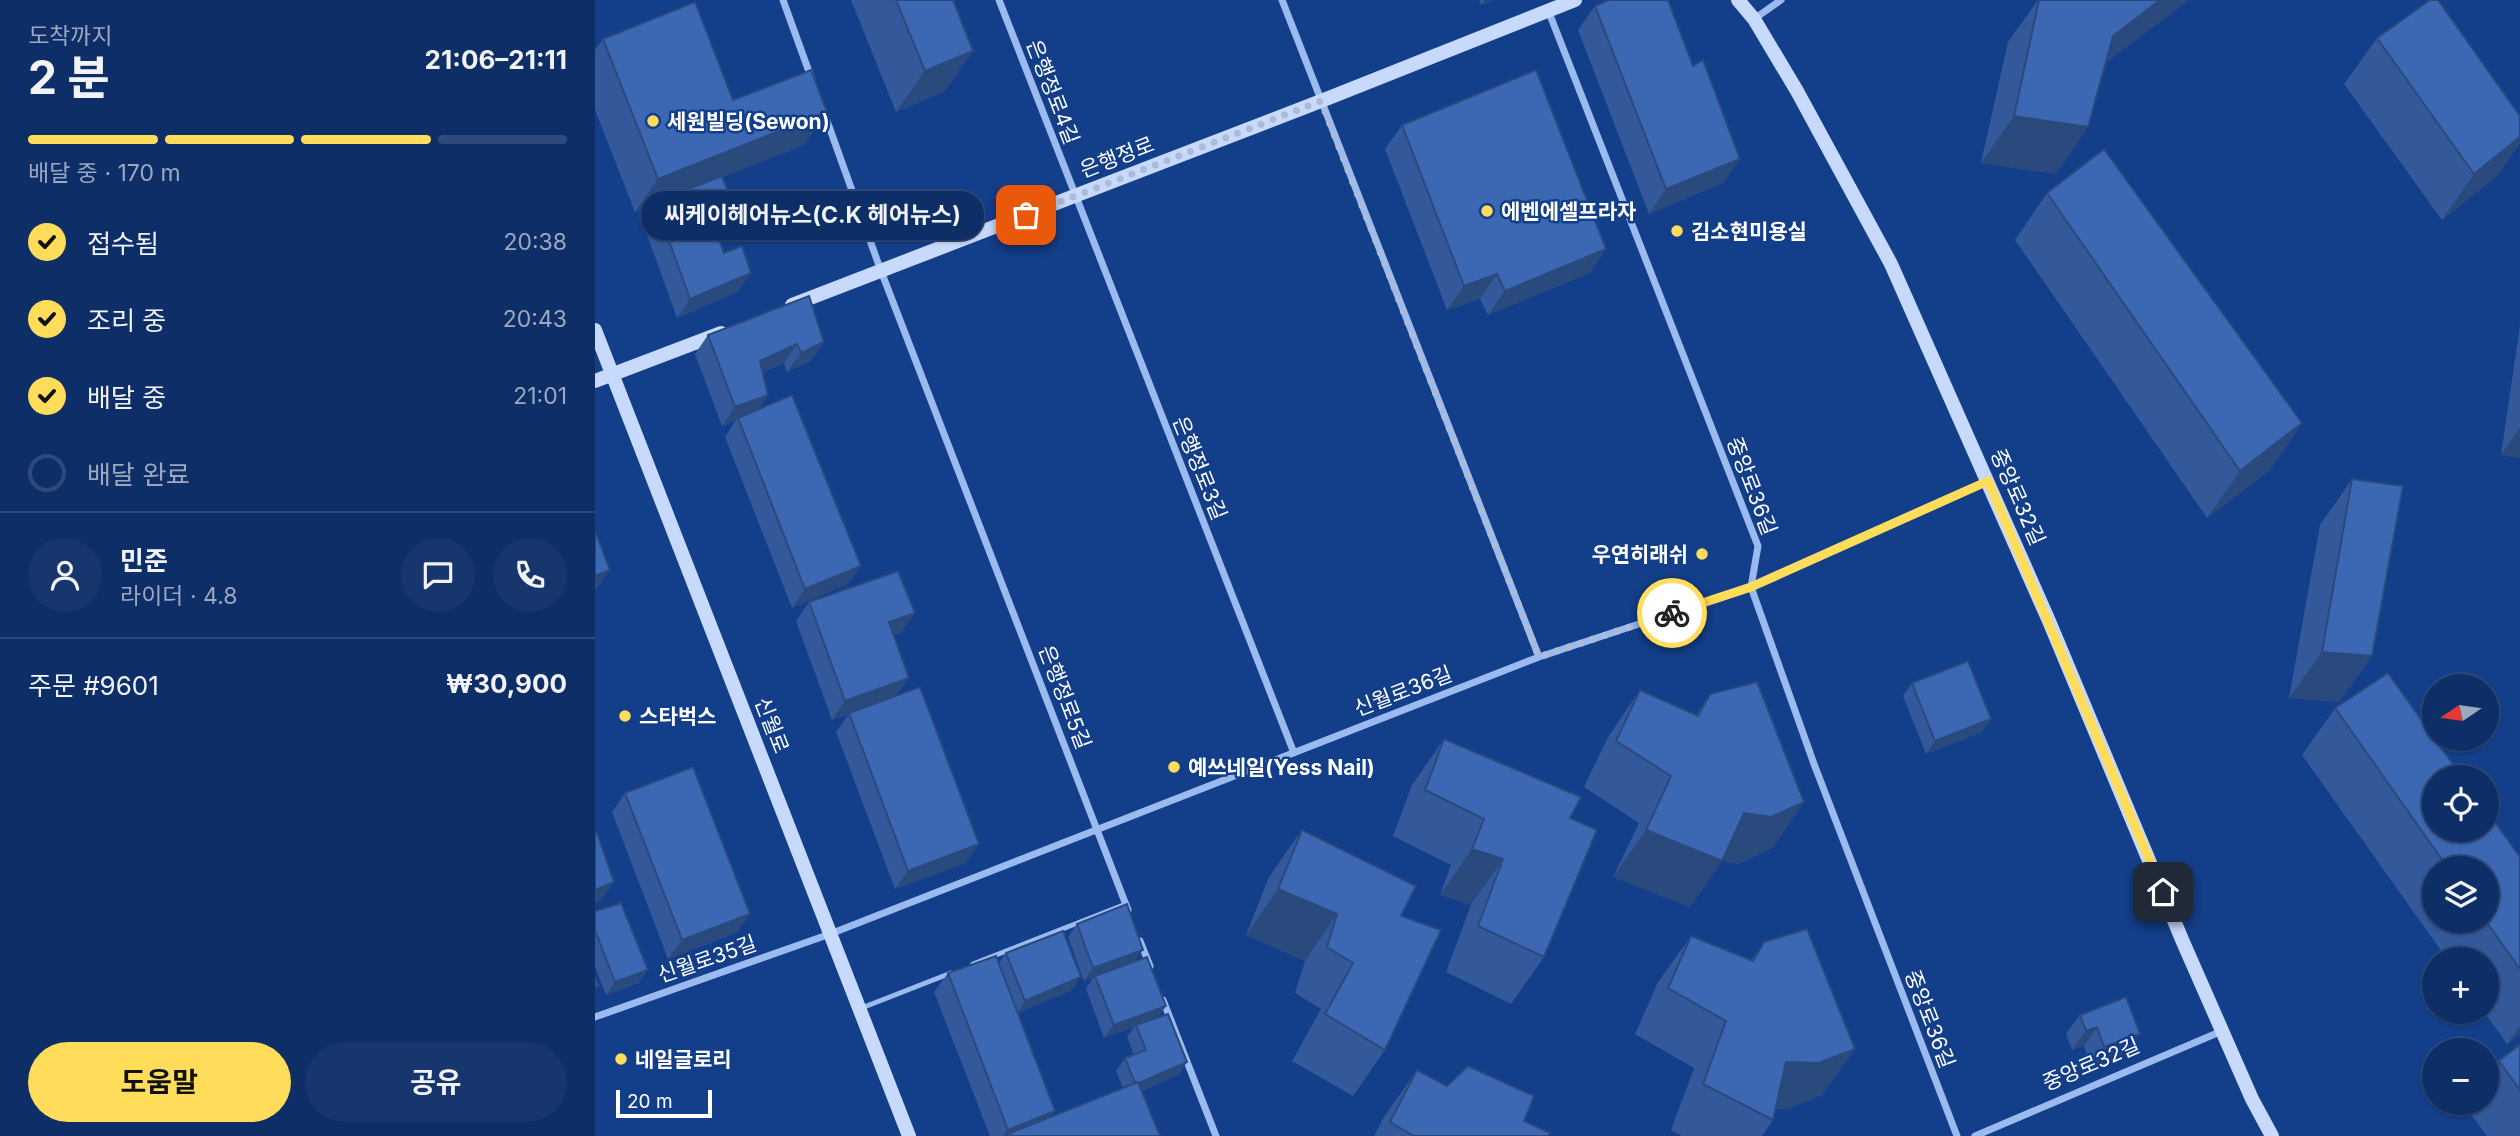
<!DOCTYPE html>
<html lang="ko">
<meta charset="utf-8">
<style>
body{margin:0;font-family:Inter,"Noto Sans KR",sans-serif;background:#17366d;color:#f1f3f6;height:100vh;display:flex;flex-direction:column;font-size:26px;white-space:nowrap}
*{box-sizing:border-box;margin:0}
p{font-size:23px;color:#9ba8c0}
.icon{flex:none;width:38px;height:38px;fill:none;stroke:currentColor;stroke-width:2;stroke-linecap:round;stroke-linejoin:round}
.map{position:relative;flex:1;overflow:hidden}
.sheet{display:flex;flex-direction:column;background:#0e2e67;width:595px}
.sheet>*{flex:none}
.needle{width:46px;rotate:257deg}
.controls{position:absolute;left:1827px;top:674px;display:grid;gap:14px}
.controls a{display:grid;place-items:center;width:77px;height:77px;border-radius:50%;background:#0e2e67;box-shadow:0 2px 5px #0004,0 0 0 2px #2e4a7b;font-size:35px}
.scale{position:absolute;left:21px;bottom:18px;width:96px;box-sizing:border-box;padding-left:7px;border:4px solid #fff;border-top:0;font-size:19px;line-height:24px;white-space:nowrap;color:#fff;-webkit-text-stroke:5px #133e89;paint-order:stroke}
.pin{position:absolute;display:grid;place-items:center;width:60px;height:60px;color:#fff;margin:-30px;border-radius:14px;box-shadow:0 4px 10px #0006}
.courier{position:absolute;display:grid;place-items:center;width:70px;height:70px;margin:-35px;border:5px solid #ffdc59;border-radius:50%;background:#fff;color:#222;box-shadow:0 2px 9px #0007}
.bubble{position:absolute;height:49px;border-radius:24px;background:#0e2e67;box-shadow:0 2px 5px #0004,0 0 0 2px #2e4a7b;font-size:23px;font-weight:700;line-height:49px;text-align:center}
.overview em{font-style:normal;font-weight:700}
.overview div{display:flex;flex-direction:column-reverse}
.overview{display:flex;align-items:center;justify-content:space-between;height:119px;padding:0 28px}
h1{font-size:46px;font-weight:700;line-height:52px}
.bar{display:grid;grid-template-columns:repeat(4,1fr);gap:10px 7px;align-content:center;height:84px;padding:0 28px}
.bar i{height:9px;border-radius:5px;background:#2e4a7b}
.bar .current{background:#ffdc59}
.bar p{grid-column:span 4}
.line{display:flex;align-items:center;gap:18px;padding:0 28px;border-top:2px solid #2e4a7b}
.line div{flex:1}
.round{display:grid;place-items:center;flex:none;width:74px;height:74px;border-radius:37px;background:#17366d}
ol{padding:0 28px;list-style:none}
li{display:flex;align-items:center;gap:21px;height:77px}
li p{margin-inline-start:auto}
li .icon{padding:7px;border-radius:50%;background:#ffdc59;color:#111;stroke-width:4}
li:last-child{color:#9ba8c0}
li i{width:38px;height:38px;border:4px solid #2e4a7b;border-radius:50%}
.primary-button{display:flex;gap:14px;margin-top:auto;padding:14px 28px}
.primary-button a{flex:1;height:80px;border-radius:42px;background:#ffdc59;color:#111;font-size:28px;font-weight:700;line-height:80px;text-align:center}
.primary-button a+a{background:#17366d;color:#f1f3f6}
main{display:flex;flex:1;min-height:0}
.map>svg:first-child{display:block}
.lines{fill:none;stroke-linecap:round;stroke-linejoin:round}
.lane{stroke:#9abaf0;stroke-width:5}
.street{stroke:#9abaf0;stroke-width:7}
.secondary{stroke:#c8dafb;stroke-width:14}
.wall{fill:#34599a;fill-rule:evenodd}
.shaded-wall{fill:#2a497d}
.building{fill:#3c68b3;stroke:#2a497d;stroke-width:2}
.done{stroke:#acbbd6;stroke-width:7;stroke-dasharray:0 12.6}
.route{stroke:#ffdc59;stroke-width:9}
.poi-dot{fill:#ffdc59;stroke:#133e89;stroke-width:2.5}
.labels{text-anchor:middle;dominant-baseline:central;stroke-width:5;stroke-linejoin:round;paint-order:stroke}
.street-label{font-size:21px;fill:#fff;stroke:#133e89}
.poi-label{font-size:21px;font-weight:bold;fill:#fff;stroke:#133e89;text-anchor:start}
</style>
<main>
<section class="sheet">
<div class="overview"><div><h1>2 분</h1><p>도착까지</p></div><em>21:06–21:11</em></div>
<div class="bar"><i class="current"></i><i class="current"></i><i class="current"></i><i></i><p>배달 중 · 170 m</p></div>
<ol>
<li><svg class="icon" aria-label="check" viewBox="0 0 24 24"><path d="M5 12l5 5 9-10"/></svg>접수됨<p>20:38</p></li>
<li><svg class="icon" aria-label="check" viewBox="0 0 24 24"><path d="M5 12l5 5 9-10"/></svg>조리 중<p>20:43</p></li>
<li><svg class="icon" aria-label="check" viewBox="0 0 24 24"><path d="M5 12l5 5 9-10"/></svg>배달 중<p>21:01</p></li>
<li><i></i>배달 완료</li>
</ol>
<div class="line" style="height:126px"><a class="round"><svg class="icon" aria-label="person" viewBox="0 0 24 24"><circle cx="12" cy="8" r="4"/><path d="M4 21q1-7 8-7t8 7"/></svg></a><div><b>민준</b><p>라이더 · 4.8</p></div><a class="round"><svg class="icon" aria-label="chat" viewBox="0 0 24 24"><path d="M4 5h16v11H9l-5 4z"/></svg></a><a class="round"><svg class="icon" aria-label="phone" viewBox="0 0 24 24"><path d="M5 4h4l2 5-3 2q2 4 5 5l2-3 5 2v4C11 20 4 13 5 4z"/></svg></a></div>
<div class="line" style="height:91px"><div>주문 #9601</div><b>₩30,900</b></div>
<div class="primary-button"><a>도움말</a><a>공유</a></div>
</section>
<div class="map">
<svg width="1925" height="1136" viewBox="0 0 1925 1136">
<rect width="100%" height="100%" fill="#133e89"/>
<g class="lines">
<!-- lane -->
<path class="lane" d="M378,964l153,-60
M264,1009l92,-36"/>
<!-- street -->
<path class="street" d="M188,0l29,80
M404,0l295,753
M687,0l257,657
M953,10l210,536 -7,41 63,177 143,372
M1159,19l27,-19
M227,107l59,164 247,639
M545,941l10,25
M568,1000l53,136
M0,1017l235,-83 709,-277 212,-70 237,-106
M1380,1136l247,-105"/>
<!-- secondary -->
<path class="secondary" d="M1143,0l16,19 43,72 94,173 158,357 134,321 69,157 20,37
M197,305l529,-204 254,-101
M0,330l314,806
M0,381l126,-48"/>
</g>
<!-- wall -->
<path class="wall" d="M256,0h102l20,51 -29,41 -48,20z
M884,0h16l-14,5z
M1443,0h151l-84,63 -17,64 -32,47 -75,-11 27,-121z
M1000,6l98,60 47,93 -17,24 -74,31 -71,-184z
M1782,38l143,78v27l-23,33 -55,44 -98,-136z
M8,39l130,61 94,12 -23,33 -82,32 12,31 -14,19 -5,3 23,62 -61,26 -35,-97 12,-17 -19,8 -40,-102v-60z
M807,125l204,124 -16,24 -102,42 -8,-16 -33,11 -62,-161z
M1452,193l255,230 -32,47 -63,48 -192,-278z
M1925,325v133l-19,-3z
M113,335l116,7 -13,19 -24,11 -3,-9 -22,10 6,22 -10,15 90,174 -56,24 -67,-171 11,-17 -14,6 -27,-72z
M1757,479l20,177 -33,46 -50,-4 31,-173z
M214,602l93,30 -8,3 15,43 -13,18 70,167 -71,26 -59,-157 13,-18 -17,6 -36,-99z
M1317,683l70,49 -56,22 -23,-58z
M1045,690l56,25 14,-21 94,108 -32,46 -34,16 -16,-3 -32,46 -77,-30 26,-54 -55,-36 24,-50z
M1740,708l185,149v177l-13,10 -23,-32h3v-53h-40l-145,-204zM1839,868h53v52h-53z
M849,739l126,79 -26,139 -33,47 -65,-32 25,-67 -31,-10 11,-30 -58,-29 19,-51z
M30,793l125,121 -14,19 -68,26 -56,-147z
M707,830l99,86 -16,134 -32,46 -61,-35 29,-52 -26,-16 10,-32 -59,-26 23,-58z
M0,911l44,72 -33,12 -11,-28z
M482,924l58,37 31,45 -9,12 30,44 -9,13 -36,16 18,45h-170l-56,-144 14,-19 51,-10 7,-10 66,37 -54,23 32,104 73,-29 -7,-17 9,-13 9,-3 -7,-18 7,-10 -30,11 -18,-49 7,-11 -9,3 -16,-44z
M1096,936l60,24 13,-18 91,107 -33,46 -35,14h-12l-2,11 -11,16h-80l-11,-6 23,-62 -59,-34 23,-52z
M1531,997v56l-35,13 -7,-20 -12,4 -6,-16 14,-19z
M1925,1044v92h-33l-21,-28 4,-6h17v-24l12,-17z
M822,1070l30,16 77,35 24,15h-174l10,-19z"/>
<!-- shaded-wall -->
<path class="shaded-wall" d="M890,0h10l-14,5z
M1565,0h29l-109,82 33,-46z
M378,51l-29,41 -48,20 29,-41z
M232,112l-23,33 -148,59 -1,-2 -1,2 -19,8 23,-33z
M1419,116l74,11 -32,47 -75,-11z
M1925,137v6l-23,33 -55,44 32,-46z
M1145,159l-17,24 -74,31 17,-25z
M139,208l-14,19 -22,10 13,-19z
M1011,249l-16,24 -102,42 17,-24z
M156,273l-13,19 -61,26 13,-19z
M902,274l-17,25 -33,11 17,-24z
M229,342l-13,19 -24,11 14,-19z
M202,344l-13,19 -38,17 14,-19z
M173,395l-13,19 -17,4 -2,2 -14,6 13,-19z
M1707,423l-32,47 -63,48 33,-47z
M1925,428v30l-19,-3z
M266,566l-13,18 -56,24 13,-19z
M15,570l-13,19h-2v-13z
M320,613l-13,19 -26,8 13,-18z
M1727,652l50,4 -33,46 -50,-4z
M314,678l-13,18 -64,24 13,-19z
M1396,719l-9,13 -56,22 9,-13z
M1209,802l-32,46 -34,16 -16,-3 -32,46 -77,-30 33,-47z
M384,844l-13,19 -71,26 13,-18z
M877,849l31,10 -32,46 -31,-10z
M19,882l-13,19 -6,2v-13z
M683,889l59,25 -32,47 -59,-26z
M155,914l-14,19 -68,26 14,-19z
M548,950l-9,12 -50,19 9,-13z
M53,970l-9,13 -33,12 9,-13z
M486,977l-9,13 -56,24 9,-13z
M571,1006l-9,12 -21,7 -2,2 -30,11 10,-13z
M1925,1026v8l-13,10z
M1502,1027l-13,19 -12,4 14,-19z
M1545,1034l-14,19 -35,13 13,-19z
M1260,1049l-33,46 -35,14h-33l32,-47z
M592,1062l-9,13 -51,22 9,-13z
M460,1111l-14,19 -31,3 -2,3h-5l5,-6z"/>
<!-- building -->
<path class="building" d="M301,0h57l20,51 -48,20z
M1014,0h59l25,66 10,-6 37,99 -74,30 -71,-183z
M1444,0h121l-47,36 -25,91 -74,-11z
M1835,0h8l82,116v21l-46,37 -97,-136z
M100,2l38,98 78,-30 16,42 -169,67 -55,-140z
M941,70l70,179 -101,42 -8,-17 -33,12 -62,-161z
M1509,149l198,274 -62,48 -193,-278z
M127,176l12,32 -23,10 13,35 18,-7 9,27 -61,26 -35,-97z
M214,296l15,46 -23,11 -4,-9 -37,17 8,34 -33,12 -27,-72z
M197,395l69,171 -56,23 -67,-171z
M1757,479l51,7 -31,170 -50,-4z
M0,531l15,39 -15,6z
M303,571l17,42 -26,9 20,56 -64,23 -36,-99z
M1373,661l23,58 -56,22 -23,-58z
M1793,673l74,104h-28v53h53v-19l33,46v112l-35,-49h2v-52h-39l-113,-160z
M1162,682l47,120 -33,15 -27,-4 -22,48 -76,-31 25,-54 -55,-35 24,-51 58,26 12,-22z
M325,687l59,157 -71,27 -59,-158z
M849,739l137,58 -11,21 27,12 -53,127 -66,-31 25,-67 -31,-10 12,-30 -59,-29z
M98,767l57,147 -68,26 -57,-147z
M707,830l114,56 -15,30 40,14 -56,120 -60,-36 28,-51 -26,-16 10,-33 -59,-25z
M2,833l17,49 -19,8v-56z
M26,903l27,67 -33,12 -20,-52v-19z
M532,904l16,46 -50,18 -16,-44z
M1212,929l48,120 -36,14 -33,-1 -13,58 -70,-36 23,-63 -58,-33 23,-52 62,25 11,-19z
M468,931l18,46 -56,24 -19,-48z
M401,956l59,155 -47,19 -60,-157z
M552,957l19,49 -52,19 -19,-49z
M0,977l4,9 -4,1z
M1531,997l14,37 -36,13 -7,-20 -11,4 -6,-16z
M573,1014l19,48 -48,21 -1,-1 -3,1 -10,-25 21,-8 -10,-25z
M1925,1044v46l-21,-29z
M873,1066l66,30 -10,25 26,12 -2,3h-134l-24,-14 27,-52 30,16z
M543,1082l22,54h-149l-1,-3z"/>
<g class="lines">
<!-- done -->
<path class="done" d="M431,215l295,-114 218,556 133,-44"/>
<!-- route -->
<path class="route" d="M1077,613l79,-26 237,-106 175,411"/>
</g>
<!-- markers -->
<g class="poi-dot">
<circle cx="58" cy="121" r="7"/>
<circle cx="892" cy="211" r="7"/>
<circle cx="1082" cy="231" r="7"/>
<circle cx="1107" cy="554" r="7"/>
<circle cx="30" cy="716" r="7"/>
<circle cx="579" cy="767" r="7"/>
<circle cx="26" cy="1059" r="7"/>
</g>
<g class="labels">
<!-- street labels -->
<g class="street-label">
<text transform="translate(458 92) rotate(69)">은행정로4길</text>
<text transform="translate(522 157) rotate(-21)">은행정로</text>
<text transform="translate(605 468) rotate(68)">은행정로3길</text>
<text transform="translate(1157 486) rotate(69)">중앙로36길</text>
<text transform="translate(1423 497) rotate(66)">중앙로32길</text>
<text transform="translate(808 691) rotate(-21)">신월로36길</text>
<text transform="translate(470 697) rotate(69)">은행정로5길</text>
<text transform="translate(177 725) rotate(69)">신월로</text>
<text transform="translate(112 959) rotate(-19)">신월로35길</text>
<text transform="translate(1335 1019) rotate(69)">중앙로36길</text>
<text transform="translate(1496 1064) rotate(-23)">중앙로32길</text>
</g>
<!-- poi labels -->
<g class="poi-label">
<text x="72" y="121">세원빌딩(Sewon)</text>
<text x="906" y="211">에벤에셀프라자</text>
<text x="1096" y="231">김소현미용실</text>
<text x="1093" y="554" text-anchor="end">우연히래쉬</text>
<text x="44" y="716">스타벅스</text>
<text x="593" y="767">예쓰네일(Yess Nail)</text>
<text x="40" y="1059">네일글로리</text>
</g>
</g>
</svg>
<div class="controls">
<a><svg class="needle" viewBox="-14 -14 28 28"><path d="M0-13l5 13h-10z" fill="#e53935"/><path d="M0 13l5-13h-10z" fill="#9ba8c0"/></svg></a>
<a><svg class="icon" aria-label="locate" viewBox="0 0 24 24"><circle cx="12" cy="12" r="6"/><path d="M12 2v4M12 18v4M2 12h4M18 12h4"/></svg></a>
<a><svg class="icon" aria-label="layers" viewBox="0 0 24 24"><path d="M12 4l9 5-9 5-9-5zM3 14l9 5 9-5"/></svg></a>
<a>+</a>
<a>−</a>
</div>
<div class="scale">20 m</div>
<div class="pin" style="left:431px;top:215px;background:#ea580c"><svg class="icon" aria-label="bag" viewBox="0 0 24 24"><path d="M5 8h14l-1 12H6zM9 8a3 3 0 0 1 6 0"/></svg></div>
<div class="pin" style="left:1568px;top:892px;background:#1f2937"><svg class="icon" aria-label="home" viewBox="0 0 24 24"><path d="M3 11l9-7 9 7M6 9v11h12V9"/></svg></div>
<div class="courier" style="left:1077px;top:613px"><svg class="icon" aria-label="bike" viewBox="0 0 24 24"><circle cx="6" cy="16" r="4"/><circle cx="18" cy="16" r="4"/><path d="M6 16l4-8h5l3 8M10 8l3 8H6M13 5h3"/></svg></div>
<div class="bubble" style="left:46px;top:191px;width:343px">씨케이헤어뉴스(C.K 헤어뉴스)</div>
</div>
</main>
